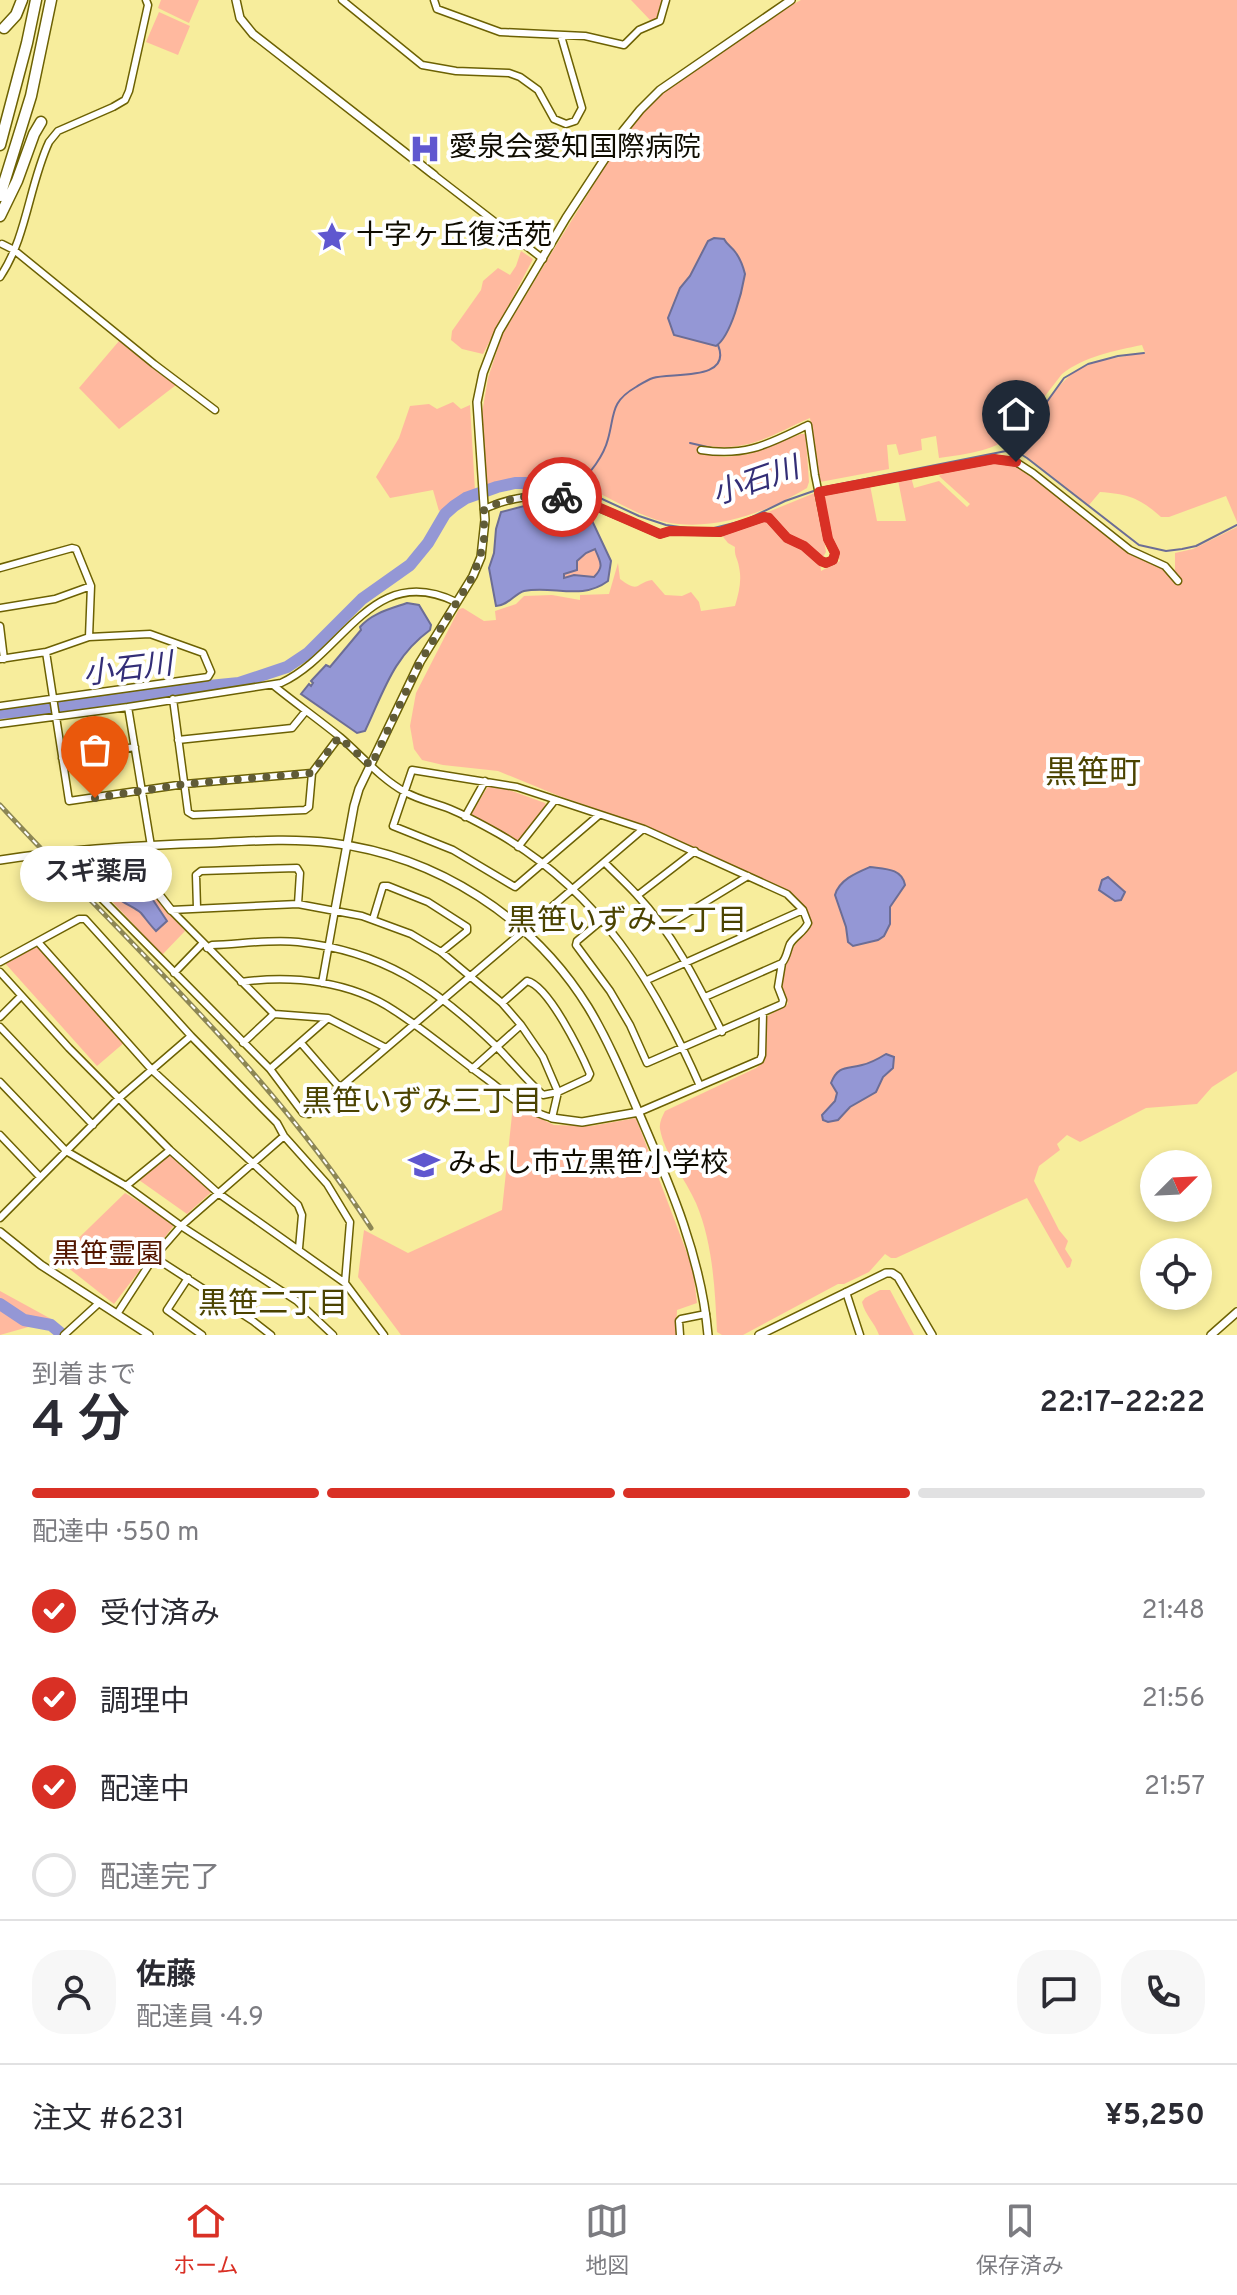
<!DOCTYPE html>
<html lang="ja">
<meta charset="utf-8">
<style>
body{margin:0;font-family:Overpass,"Noto Sans JP",sans-serif;background:#f7f7f7;color:#2b2b33;height:100vh;display:flex;flex-direction:column;font-size:30px;white-space:nowrap}
*{box-sizing:border-box;margin:0}
p{font-size:26px;color:#7c7c81}
.icon{flex:none;width:44px;height:44px;fill:none;stroke:currentColor;stroke-width:2;stroke-linecap:round;stroke-linejoin:round}
.map{position:relative;height:1335px;overflow:hidden}
.sheet{display:flex;flex-direction:column;background:#fff;flex:1}
.sheet>*{flex:none}
.needle{width:52px;rotate:66deg}
.fabs{position:absolute;left:1140px;top:1150px;display:grid;gap:16px}
.fabs a{display:grid;place-items:center;width:72px;height:72px;border-radius:50%;background:#fff;box-shadow:0 4px 12px #0003;font-size:40px}
.pin{position:absolute;display:grid;place-items:center;width:68px;height:68px;color:#fff;margin:-82px -34px;border-radius:50% 50% 50% 0;rotate:-45deg;box-shadow:0 0 8px #0007}
.pin .icon{rotate:45deg}
.courier{position:absolute;display:grid;place-items:center;width:80px;height:80px;margin:-40px;border:6px solid #d93025;border-radius:50%;background:#fff;color:#222;box-shadow:0 2px 10px #0007}
.bubble{position:absolute;height:56px;border-radius:28px;background:#fff;box-shadow:0 4px 12px #0003;font-size:26px;font-weight:600;line-height:56px;text-align:center}
.head em{font-style:normal;font-weight:600}
.head div{display:flex;flex-direction:column-reverse}
.head{display:flex;align-items:center;justify-content:space-between;height:136px;padding:0 32px}
h1{font-size:52px;font-weight:600;line-height:60px}
.bar{display:grid;grid-template-columns:repeat(4,1fr);gap:12px 8px;align-content:center;height:96px;padding:0 32px}
.bar i{height:10px;border-radius:6px;background:#e1e1e2}
.bar .on{background:#d93025}
.bar p{grid-column:span 4}
.line{display:flex;align-items:center;gap:20px;padding:0 32px;border-top:2px solid #e1e1e2}
.line div{flex:1}
.round{display:grid;place-items:center;flex:none;width:84px;height:84px;border-radius:32px;background:#f7f7f7}
ol{padding:0 32px;list-style:none}
li{display:flex;align-items:center;gap:24px;height:88px}
li p{margin-inline-start:auto}
li .icon{padding:8px;border-radius:50%;background:#d93025;color:#fff;stroke-width:4}
li:last-child{color:#7c7c81}
li i{width:44px;height:44px;border:4px solid #e1e1e2;border-radius:50%}
.dock{display:flex;justify-content:space-around;align-items:center;height:112px;border-top:2px solid #e1e1e2;background:#fff;font-size:22px;color:#7c7c81}
.dock a{display:grid;justify-items:center;gap:4px}
.dock .on{color:#d93025}
.map>svg:first-child{display:block}
.green{fill:#ffb99f}
.water{fill:#9497d5;stroke:#6c6d95;stroke-width:2;fill-rule:evenodd}
.lines{fill:none;stroke-linecap:round;stroke-linejoin:round}
.stream{stroke:#6c6d95;stroke-width:2}
.river{stroke:#9497d5;stroke-width:12}
.minor-casing{stroke:#6c6103;stroke-width:9}
.tertiary-casing{stroke:#6c6103;stroke-width:10}
.motorway-casing{stroke:#6c6103;stroke-width:13}
.minor{stroke:#fff;stroke-width:6}
.tertiary{stroke:#fff;stroke-width:7}
.motorway{stroke:#fff;stroke-width:10}
.rail-casing{stroke:#8d8755;stroke-width:5}
.rail{stroke:#fff;stroke-width:2;stroke-dasharray:6;stroke-linecap:butt}
.done{stroke:#605b37;stroke-width:8;stroke-dasharray:0 14.4}
.route{stroke:#d93025;stroke-width:10}
.labels{text-anchor:middle;dominant-baseline:central;stroke-width:8;stroke-linejoin:round;paint-order:stroke}
.poi-label{font-size:28px;fill:#0f0c00;stroke:#fff;text-anchor:start}
.park-label{font-size:28px;fill:#541700;stroke:#fff}
.water-label{font-size:30px;font-style:italic;fill:#332e77;stroke:#fff}
.neighbourhood-label{font-size:30px;fill:#4b4300;stroke:#fff}
.quarter-label{font-size:32px;fill:#4b4300;stroke:#fff}
</style>
<div class="map">
<svg width="1237" height="1335" viewBox="0 0 1237 1335">
<rect width="100%" height="100%" fill="#f7ed9c"/>
<!-- green -->
<path class="green" d="M161,0h38l-10,23 -31,-15z
M631,0h32l-4,9 1,8 -3,3 -6,1z
M801,0h436v522l-11,-26 -57,21h-8c-21,-19 -33,-23 -61,-25l-11,13 -68,-53 -2,-8 5,-10c15,-20 36,-57 59,-67 19,-8 42,-11 62,-14l-3,-8c-28,6 -57,11 -80,29l-44,57c-20,20 -52,23 -79,27l-3,-22 -15,3 1,11 -23,5 -3,-11 -9,1 2,24 -69,13 -10,-64c-41,18 -62,35 -109,27l-1,8 25,4 24,-3 52,-20h4l1,5 3,43 -2,6c-41,25 -94,44 -142,34 -27,-6 -49,-22 -74,-32 -34,-13 -69,-12 -104,-3l-5,-74 6,-35 14,-43 50,-83 75,-121 15,-18 16,-18 124,-85z
M159,12l31,14 -12,29 -32,-13z
M521,251l12,8 -50,95 -21,-5 -11,-9 1,-9 29,-41 2,-9 15,-13 12,7 6,-9z
M119,341l57,44 -57,44 -40,-41z
M453,402l8,7 9,-4 5,86 -36,20 -6,-21 -43,8 -14,-21 23,-39 11,-32 19,-2 8,5z
M1000,461l19,5 111,87 31,14 14,3v-17l18,-4 44,-22v544l-25,16 -15,17 -51,4 -66,34 -13,-7 -10,9 3,6 -21,16 -5,15 25,49 9,11 -3,8 7,11 -2,7 -3,1 -40,-70 -131,60h-5l-6,-4 -16,18 -25,12h-6l-95,51h-21l-5,-3c-2,-42 -4,-89 -21,-129 -10,-23 -32,-50 -36,-74 -1,-6 2,-12 5,-18l91,-43 9,-7 1,-44 22,-13c-2,-5 -6,-13 -7,-19 -2,-21 16,-44 29,-58 -1,-17 -8,-27 -22,-36l-145,-66 -84,-29 -61,-25 -55,-6 -21,-5 -8,-11 -4,-23 6,-33 43,-84 4,-1 21,13 12,-1 -1,-9 21,-7 8,-8 28,-1 28,5v-5l29,-1 9,-31 2,16c20,15 15,4 32,1l13,15 17,1 9,-4 8,10 2,9 34,-5c4,-14 7,-25 4,-39 -1,-8 -5,-11 -4,-20l-7,-4 -8,-10c15,-4 34,-13 48,-13l52,42 1,9 19,-10 -9,-22 -7,-42 5,-4 41,-8 7,36h29l-8,-41 13,-3 3,11 25,-7 28,26 3,-3 -31,-28 6,-4z
M817,492l9,60 -3,5 -5,-1 -31,-20 -19,-24z
M595,549c4,13 10,17 -1,28l-20,-2 -10,3 -1,-4 13,-4 1,-9 9,-8z
M490,783l55,20 2,4 -28,37 -48,-30z
M151,890l34,41 -23,24 -56,-60 2,-4z
M40,944l85,98 -28,24 -93,-104z
M513,1105l41,20 37,1 45,-8 57,151 4,34 -20,7 -1,25h-275l-43,-58 6,-47 44,23 94,-43z
M170,1150l46,38 -29,26 -48,-34z
M125,1193l50,31 -61,80 -57,-45z
M880,1290h10l24,45h-35c-4,-12 -14,-20 -17,-33l3,-4z
M0,1291l53,29 -53,15z"/>
<!-- water -->
<path class="water" d="M714,238l10,1c3,6 8,8 12,14 5,7 7,13 9,21 -3,18 -14,62 -29,72l-42,-11 -6,-17 12,-30 10,-12 18,-35z
M540,504l31,3 17,5 23,49 -3,20c-27,20 -55,4 -84,10 -10,3 -15,14 -28,15l-7,-38 5,-15 2,-24 5,-17 27,-7zM595,549c5,13 10,17 -1,28l-20,-2 -10,3v-4l13,-4v-9l9,-8z
M407,603l12,2 12,20 -1,5c-37,27 -46,61 -65,101l-8,2 -56,-39 8,-10 2,2 2,-3 -2,-2 15,-16 4,2 31,-37 -1,-3c12,-14 30,-18 47,-24z
M870,867c14,2 32,1 35,18l-15,22v17l-6,12 -6,4 -25,6 -5,-4 -2,-15 -11,-32c4,-15 21,-22 35,-28z
M1108,877l17,15 -4,8 -6,1 -16,-11 3,-10z
M116,894h33l18,27 -11,10c-6,-6 -10,-12 -15,-18 -8,-7 -18,-9 -25,-17z
M886,1054l8,3 -1,11 -10,9 -7,15 -26,15 -12,13 -10,2 -5,-2 -1,-5 13,-14 2,-8 -6,-10c7,-18 16,-14 31,-18 9,-2 16,-6 24,-11z"/>
<g class="lines">
<!-- stream -->
<path class="stream" d="M690,443l22,5
M1007,451l13,-12 44,-61 24,-14 30,-8 26,-3
M538,483l36,3 65,30 27,9 21,3h27l32,-8 39,-19 40,-14 181,-36 13,2 8,5 112,87 27,6 16,-2 14,-3 41,-21
M576,485c14,-10 28,-30 32,-46 7,-25 2,-37 28,-52 5,-3 11,-7 17,-9 17,-6 80,4 65,-33"/>
<!-- river -->
<path class="river" d="M0,713l48,-4 151,-22 40,-4 48,-16 21,-14 54,-54 48,-34 18,-22 17,-29 9,-8 12,-8 31,-11 18,-4h23
M0,1304l24,16 27,5 12,10"/>
<defs>
<path id="minor" d="M342,0l80,65 34,6 53,2 11,4 18,13 16,29 12,5 9,-3 7,-13 -21,-72
M434,0l3,9 63,23 85,4 39,9 15,-15 21,-9 6,-21
M434,175l109,84
M2,244l12,6 140,114 61,46
M0,277c27,-40 29,-92 49,-135l9,-11 55,-24 12,-7 4,-9 19,-86 -2,-5
M819,492l175,-33 22,3 17,11 97,77 35,16 13,15
M484,509c70,-31 113,-1 176,25l10,-3 50,1 44,-15 5,1 18,20 17,8 17,15 5,2 7,-3 2,-7 -7,-14 -13,-64 -7,-50c-40,19 -61,32 -107,25
M0,568l72,-20 4,1 15,37 -2,51
M0,608l55,-9 36,-13
M0,626l4,33
M46,652l23,149 116,-17 127,-11
M0,659l46,-7 43,-15 61,-3 53,19 8,19 -3,5 -208,29
M273,685c22,18 45,34 67,52 21,18 40,41 65,55 14,8 30,11 45,17 17,7 33,16 49,25 100,58 156,149 201,252
M173,699l15,113 5,3 112,-5 4,-3 3,-34 27,-36
M128,707l23,139
M0,724l128,-17 153,-24c63,-29 91,-122 175,-81
M178,740l114,-12 13,-16
M62,758l73,-11
M599,815l-84,72 -62,-37 -60,-24 19,-56 105,17 127,42 143,65 16,16 5,13c-4,9 -13,13 -18,21 -3,7 -3,13 -8,19l-77,34
M465,817l20,-36
M518,847l37,-47
M605,863c10,10 21,20 31,31 37,39 62,90 86,138
M153,887l-50,1 -4,3 -1,4 172,174 33,44 6,1 334,-285
M638,895l57,-44
M197,908l-1,-33 5,-4 96,-3 3,5 -2,31
M171,910l127,-6 64,12 49,18 30,18 61,51 19,22 22,32 15,35 -6,26c-27,-7 -46,-25 -68,-41 -30,-22 -58,-46 -89,-66 -44,-30 -102,-36 -154,-29
M171,910l103,104
M373,919l10,-33h5l40,16 39,25v4l-26,21
M602,920l-25,21 -1,4 34,46 20,34 17,38 135,-59 1,-4 -5,-13 4,-24
M663,928l85,-52
M38,942l114,128 146,135 4,10 -3,33
M207,948l5,-3c28,-1 59,-6 86,-3 85,9 138,46 198,104 16,16 30,34 47,49l15,-3 30,-14 2,-4c-9,-21 -41,-88 -63,-93l-25,22
M0,962l79,-43h6l106,117 86,87 7,13 43,48 23,38 -5,61
M0,972l69,76 101,102 48,43 127,90 39,52
M174,973l28,-29
M647,980l156,-70
M322,983l13,-73
M0,1017l21,-21
M0,1027l93,98
M243,1043l31,-29 54,4 58,30
M301,1043l39,45
M270,1069l57,-50
M472,1069l49,-44
M0,1082l66,69 60,35 55,40 116,75 36,34
M639,1112l121,-52 2,-5 1,-42
M0,1135l40,42
M126,1186l44,-36
M0,1218l118,-119 73,-63
M154,1257l99,64 18,14
M188,1278l-21,32 35,25
M846,1292l14,43
M117,1314l37,-57 27,-31 103,-90
M64,1335l35,-32
M680,1335l-1,-14 2,-2 25,-5"/>
<path id="tertiary" d="M236,0l4,18 13,16 181,141
M151,846l2,41 18,23
M0,860c70,-11 141,-15 211,-17 40,-2 81,-5 121,0 105,13 201,75 256,164 20,33 35,69 50,104 31,72 63,144 70,224
M335,910l19,-104 5,-17 61,-127 53,-86 8,-19 4,-37 -8,-118 6,-29 16,-42 67,-113 57,-87 17,-21 20,-20 131,-90
M552,1118l30,4 57,-10
M0,1232l41,33 108,70
M759,1335l127,-62h6l6,4 34,58
M1211,1335l26,-23"/>
<path id="motorway" d="M4,28l12,-13 6,-15
M0,145l27,-102 9,-43
M0,196l31,-100 20,-96
M0,216l17,-35 17,-47 7,-12"/>
</defs>
<!-- minor casing -->
<use href="#minor" class="minor-casing"/>
<!-- tertiary casing -->
<use href="#tertiary" class="tertiary-casing"/>
<!-- motorway casing -->
<use href="#motorway" class="motorway-casing"/>
<!-- minor -->
<use href="#minor" class="minor"/>
<!-- tertiary -->
<use href="#tertiary" class="tertiary"/>
<!-- motorway -->
<use href="#motorway" class="motorway"/>
<defs>
<path id="rail" d="M0,805c127,138 269,264 371,423"/>
</defs>
<!-- rail casing -->
<use href="#rail" class="rail-casing"/>
<!-- rail -->
<use href="#rail" class="rail"/>
</g>
<g class="lines">
<!-- done -->
<path class="done" d="M95,798l90,-14 127,-11 27,-36 32,29 49,-104 53,-86 11,-32v-35c24,-11 52,-17 78,-12"/>
<!-- route -->
<path class="route" d="M562,497l29,7 69,30 10,-3 50,1 44,-15 5,1 18,20 17,8 17,15 5,2 7,-3 2,-7 -7,-14 -9,-47 175,-33 22,3"/>
</g>
<!-- icons -->
<defs>
<symbol id="hospital-bare" viewBox="-9 -9 18 18"><path d="M-5-5h3v3.5h4V-5h3V5h-3V1.5h-4V5h-3Z" fill="#5f57cf" stroke="#fff" stroke-width="2.5" paint-order="stroke"/></symbol>
<symbol id="sight-bare" viewBox="-9 -9 18 18"><path d="M0-6L1.8-2.2L6-1.7L2.9 1.2L3.7 5.4L0 3.3L-3.7 5.4L-2.9 1.2L-6-1.7L-1.8-2.2Z" fill="#5f57cf" stroke="#fff" stroke-width="2.5" paint-order="stroke"/></symbol>
<symbol id="school-bare" viewBox="-9 -9 18 18"><path d="M0-5L7-2L0 1L-7-2ZM-4 1L0 2.5L4 1V4Q0 6-4 4Z" fill="#5f57cf" stroke="#fff" stroke-width="2.5" paint-order="stroke"/></symbol>
</defs>
<g fill-rule="evenodd">
<use href="#hospital-bare" x="403" y="127" width="44" height="44"/>
<use href="#sight-bare" x="310" y="215" width="44" height="44"/>
<use href="#school-bare" x="402" y="1143" width="44" height="44"/>
</g>
<g class="labels">
<!-- poi labels -->
<g class="poi-label">
<text x="449" y="149">愛泉会愛知国際病院</text>
<text x="356" y="237">十字ヶ丘復活苑</text>
<text x="448" y="1165">みよし市立黒笹小学校</text>
</g>
<!-- park labels -->
<g class="park-label">
<text x="108" y="1256">黒笹霊園</text>
</g>
<!-- water labels -->
<g class="water-label">
<text transform="translate(756 483) rotate(-19)">小石川</text>
<text transform="translate(128 671) rotate(-7)">小石川</text>
</g>
<!-- neighbourhood labels -->
<g class="neighbourhood-label">
<text x="627" y="922">黒笹いずみ二丁目</text>
<text x="422" y="1103">黒笹いずみ三丁目</text>
<text x="273" y="1305">黒笹二丁目</text>
</g>
<!-- quarter labels -->
<g class="quarter-label">
<text x="1093" y="775">黒笹町</text>
</g>
</g>
</svg>
<div class="fabs">
<a><svg class="needle" viewBox="-14 -14 28 28"><path d="M0-13l5 13h-10z" fill="#e53935"/><path d="M0 13l5-13h-10z" fill="#7c7c81"/></svg></a>
<a><svg class="icon" aria-label="locate" viewBox="0 0 24 24"><circle cx="12" cy="12" r="6"/><path d="M12 2v4M12 18v4M2 12h4M18 12h4"/></svg></a>
</div>
<div class="pin" style="left:95px;top:798px;background:#ea580c"><svg class="icon" aria-label="bag" viewBox="0 0 24 24"><path d="M5 8h14l-1 12H6zM9 8a3 3 0 0 1 6 0"/></svg></div>
<div class="pin" style="left:1016px;top:462px;background:#1f2937"><svg class="icon" aria-label="home" viewBox="0 0 24 24"><path d="M3 11l9-7 9 7M6 9v11h12V9"/></svg></div>
<div class="courier" style="left:562px;top:497px"><svg class="icon" aria-label="bike" viewBox="0 0 24 24"><circle cx="6" cy="16" r="4"/><circle cx="18" cy="16" r="4"/><path d="M6 16l4-8h5l3 8M10 8l3 8H6M13 5h3"/></svg></div>
<div class="bubble" style="left:20px;top:846px;width:152px">スギ薬局</div>
</div>
<section class="sheet">
<div class="head"><div><h1>4 分</h1><p>到着まで</p></div><em>22:17–22:22</em></div>
<div class="bar"><i class="on"></i><i class="on"></i><i class="on"></i><i></i><p>配達中 · 550 m</p></div>
<ol>
<li><svg class="icon" aria-label="check" viewBox="0 0 24 24"><path d="M5 12l5 5 9-10"/></svg>受付済み<p>21:48</p></li>
<li><svg class="icon" aria-label="check" viewBox="0 0 24 24"><path d="M5 12l5 5 9-10"/></svg>調理中<p>21:56</p></li>
<li><svg class="icon" aria-label="check" viewBox="0 0 24 24"><path d="M5 12l5 5 9-10"/></svg>配達中<p>21:57</p></li>
<li><i></i>配達完了</li>
</ol>
<div class="line" style="height:144px"><a class="round"><svg class="icon" aria-label="person" viewBox="0 0 24 24"><circle cx="12" cy="8" r="4"/><path d="M4 21q1-7 8-7t8 7"/></svg></a><div><b>佐藤</b><p>配達員 · 4.9</p></div><a class="round"><svg class="icon" aria-label="chat" viewBox="0 0 24 24"><path d="M4 5h16v11H9l-5 4z"/></svg></a><a class="round"><svg class="icon" aria-label="phone" viewBox="0 0 24 24"><path d="M5 4h4l2 5-3 2q2 4 5 5l2-3 5 2v4C11 20 4 13 5 4z"/></svg></a></div>
<div class="line" style="height:104px"><div>注文 #6231</div><b>¥5,250</b></div>
</section>
<nav class="dock">
<a class="on"><svg class="icon" aria-label="home" viewBox="0 0 24 24"><path d="M3 11l9-7 9 7M6 9v11h12V9"/></svg>ホーム</a>
<a><svg class="icon" aria-label="map" viewBox="0 0 24 24"><path d="M3 6l6-2 6 2 6-2v14l-6 2-6-2-6 2zM9 4v14M15 6v14"/></svg>地図</a>
<a><svg class="icon" aria-label="saved" viewBox="0 0 24 24"><path d="M7 4h10v16l-5-4-5 4z"/></svg>保存済み</a>
</nav>
